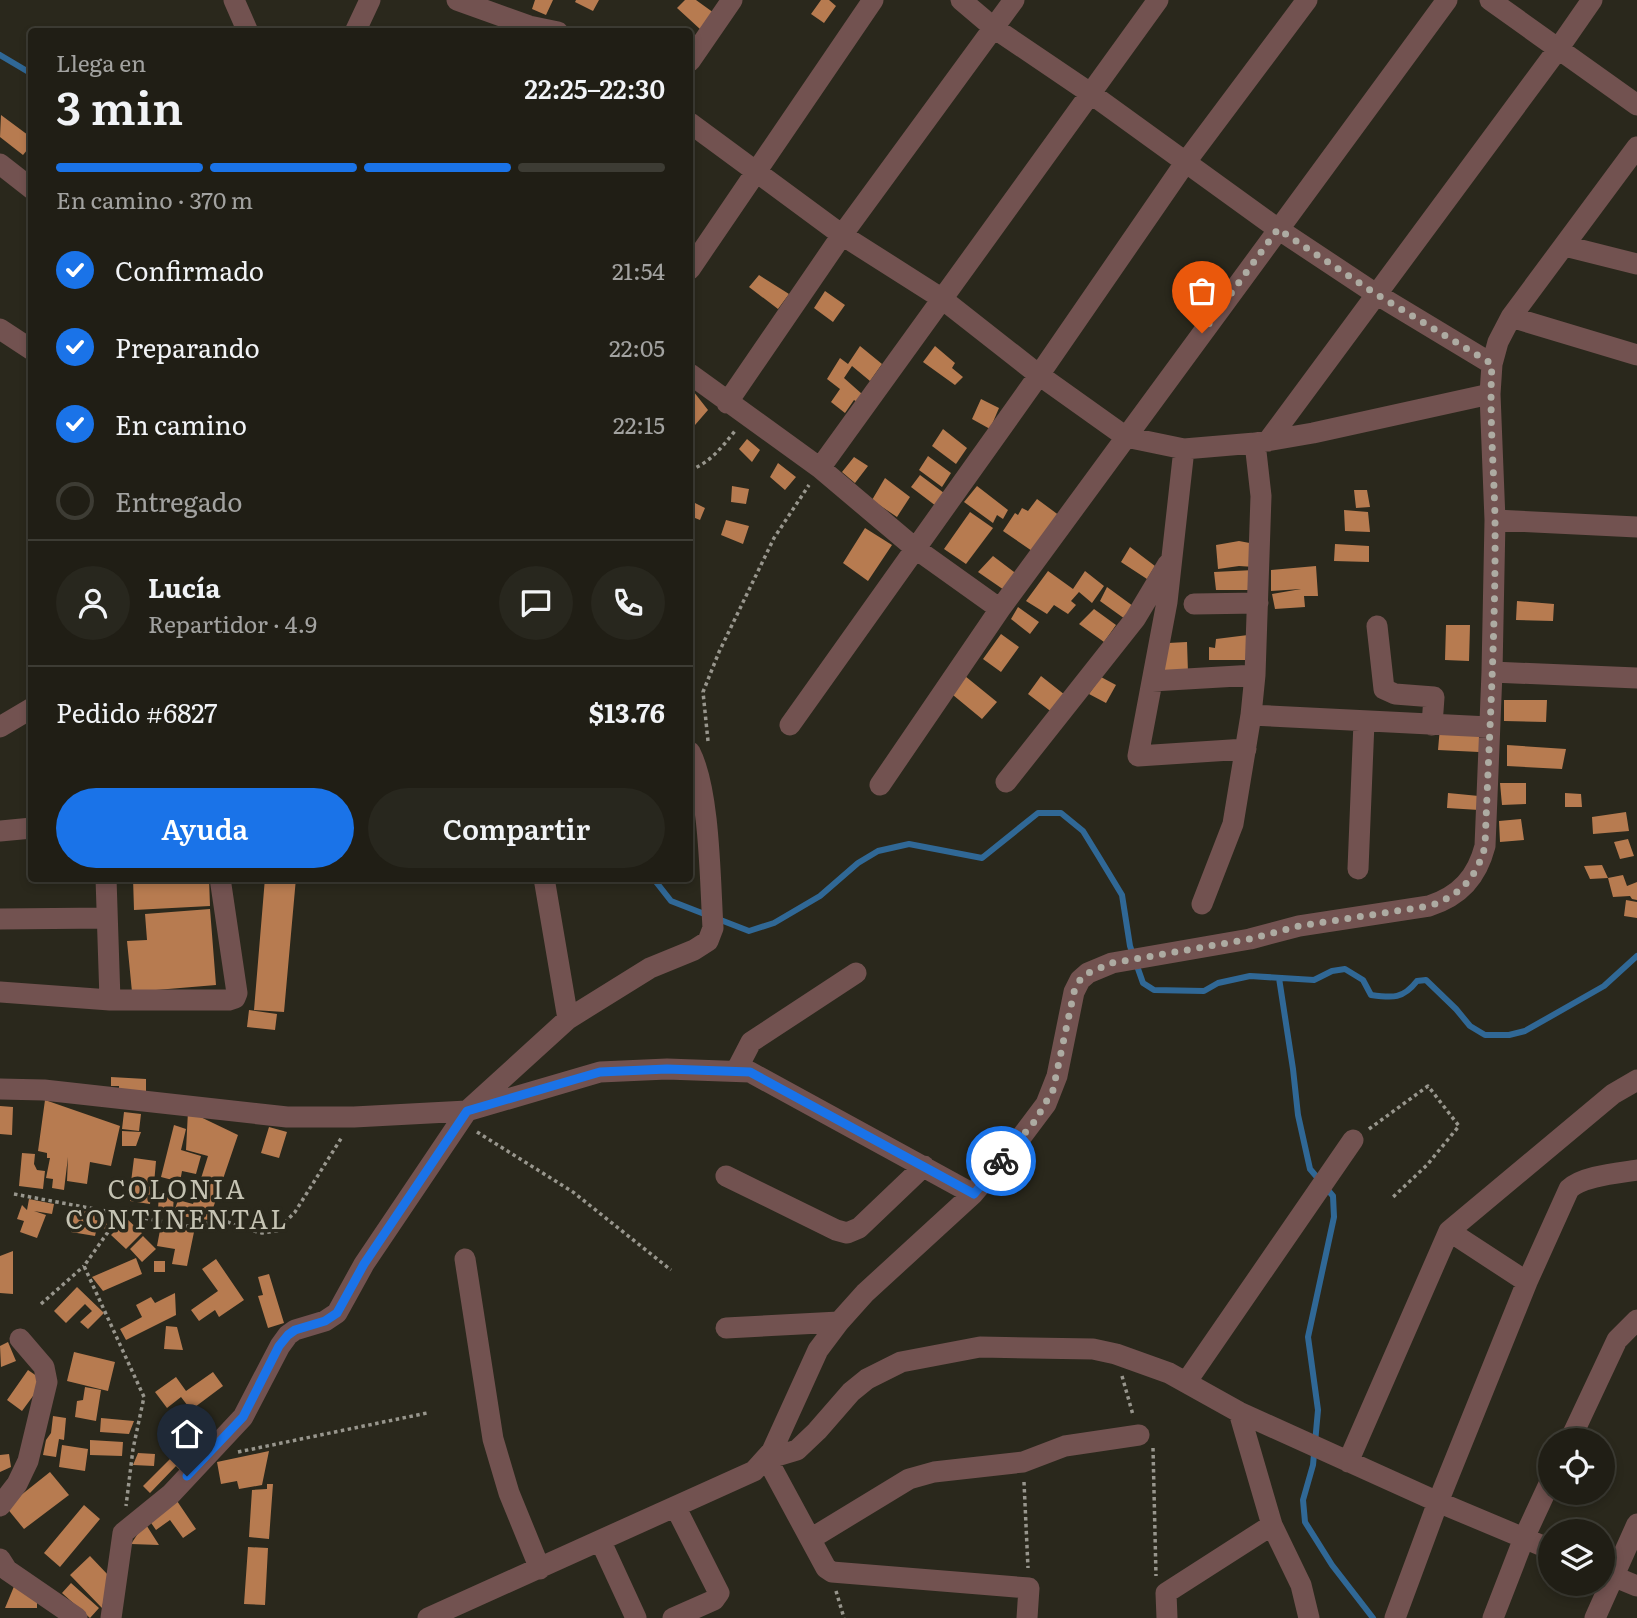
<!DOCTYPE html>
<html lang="es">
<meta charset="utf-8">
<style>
body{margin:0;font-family:Literata,serif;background:#28271e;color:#f1f3f6;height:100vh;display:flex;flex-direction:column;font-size:26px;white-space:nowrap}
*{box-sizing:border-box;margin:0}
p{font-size:23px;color:#a2a2a0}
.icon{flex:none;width:38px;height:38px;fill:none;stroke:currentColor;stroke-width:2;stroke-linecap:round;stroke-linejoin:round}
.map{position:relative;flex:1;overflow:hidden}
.details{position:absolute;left:28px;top:28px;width:665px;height:854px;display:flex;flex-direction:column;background:#201e15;border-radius:7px;box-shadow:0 4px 10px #0003,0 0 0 2px #3d3c34}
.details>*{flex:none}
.buttons{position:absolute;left:1538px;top:1428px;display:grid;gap:14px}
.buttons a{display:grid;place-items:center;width:77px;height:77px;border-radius:50%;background:#201e15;box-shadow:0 4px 10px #0003,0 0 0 2px #3d3c34;font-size:35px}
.pin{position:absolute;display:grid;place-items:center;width:60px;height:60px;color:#fff;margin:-72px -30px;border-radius:50% 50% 50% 0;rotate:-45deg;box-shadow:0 0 7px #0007}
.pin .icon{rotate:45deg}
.courier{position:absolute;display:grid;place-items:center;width:70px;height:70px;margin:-35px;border:5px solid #1a73e8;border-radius:50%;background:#fff;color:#222;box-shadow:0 2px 9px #0007}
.summary em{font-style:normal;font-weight:600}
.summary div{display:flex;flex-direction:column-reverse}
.summary{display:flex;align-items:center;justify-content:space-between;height:119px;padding:0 28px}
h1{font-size:46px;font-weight:600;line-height:52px}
.bar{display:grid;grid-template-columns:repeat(4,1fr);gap:10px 7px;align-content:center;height:84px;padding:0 28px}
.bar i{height:9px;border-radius:5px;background:#3d3c34}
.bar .selected{background:#1a73e8}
.bar p{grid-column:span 4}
.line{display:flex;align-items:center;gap:18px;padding:0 28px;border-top:2px solid #3d3c34}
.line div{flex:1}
.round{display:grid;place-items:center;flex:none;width:74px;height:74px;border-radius:37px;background:#28271e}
ol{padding:0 28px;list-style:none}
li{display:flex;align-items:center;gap:21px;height:77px}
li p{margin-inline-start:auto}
li .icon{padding:7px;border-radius:50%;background:#1a73e8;color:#fff;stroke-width:4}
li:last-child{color:#a2a2a0}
li i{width:38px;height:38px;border:4px solid #3d3c34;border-radius:50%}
.button{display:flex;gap:14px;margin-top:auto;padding:14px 28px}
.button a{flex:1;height:80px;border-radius:42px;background:#1a73e8;color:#fff;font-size:28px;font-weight:600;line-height:80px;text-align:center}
.button a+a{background:#28271e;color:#f1f3f6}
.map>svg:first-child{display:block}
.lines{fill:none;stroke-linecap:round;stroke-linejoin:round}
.stream{stroke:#306896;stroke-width:6}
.building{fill:#b77b50}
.path{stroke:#98968d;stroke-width:3.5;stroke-dasharray:3.5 3.5;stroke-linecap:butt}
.minor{stroke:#725250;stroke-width:21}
.done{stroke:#adaba2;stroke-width:7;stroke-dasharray:0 12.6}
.route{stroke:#1a73e8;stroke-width:9}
.labels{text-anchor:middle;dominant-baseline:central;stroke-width:7;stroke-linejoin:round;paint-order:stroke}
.neighbourhood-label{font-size:26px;letter-spacing:2px;fill:#c5c3b3;stroke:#2a281c}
</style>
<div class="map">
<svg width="1637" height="1618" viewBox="0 0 1637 1618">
<rect width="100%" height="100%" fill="#2a281c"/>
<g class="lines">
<!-- stream -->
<path class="stream" d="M0,55l32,19
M653,878l18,23 36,14
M718,919l31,12 25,-8 46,-27 38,-33 20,-12 31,-7 73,14 56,-45h23l22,18 16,26 23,38 8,51 13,37 11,7 50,1 14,-8 32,-7 64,4 18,-9 13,-2 18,11 8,15c22,3 32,4 46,-14l9,-1 30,29 14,17 15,9h24l16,-4 79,-45 33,-30
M1279,978l14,91 5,46 12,54 23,27 1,21 -26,120 10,73 -5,55 -10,35 2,22 27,43 41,53"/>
</g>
<!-- building -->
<path class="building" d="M535,0h18l-7,15 -14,-6z
M576,0h23l-6,11 -18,-9z
M685,0h11l18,13 -14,16 -23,-21z
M821,0h8l7,6 -12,17 -13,-9z
M1,115l31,23v6l-9,11 -23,-18z
M759,275l30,19 -11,15 -29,-22z
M825,291l20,14 -12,17 -19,-14z
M860,346l22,18 -12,17 -18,-15 -8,12 18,16 -5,8 -3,-2 -9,13 -14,-11 9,-13 -13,-10 13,-21 8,6z
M935,346l20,17 -3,5 11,9 -8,8 -32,-23z
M690,387l18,23 -13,15 -5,-5z
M981,399l18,9 -9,21 -18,-10z
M943,429l24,19 -11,16 -24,-18z
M747,439l13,11 -8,12 -13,-13z
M928,456l23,17 -9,14 -23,-17z
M854,457l14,9 -13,17 -13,-11z
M778,463l18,14 -11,13 -15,-13z
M920,475l24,18 -8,13 -25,-19z
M885,478l25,19 -13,20 -25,-17z
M732,486l17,3 -3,15 -15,-2z
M977,486l31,24 -5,9 -6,-4 -4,8 -29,-21z
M1354,490h13l3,17 -14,1z
M1037,499l23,17 -25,37 -32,-22 12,-18 3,2 4,-7 6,3z
M695,503l10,5 -5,12 -10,-4z
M1344,510l24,2 2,20 -25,-1z
M970,512l23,16 -27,36 -22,-15z
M726,520l23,6 -6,18 -22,-9z
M865,528l27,17 -24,36 -25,-18z
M1239,541l16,3v23l-16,-1 -21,3 -2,-24z
M1335,544l34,2v16l-35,-1z
M1130,547l25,19 -8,13 -26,-17z
M993,556l25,19 -11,17 -29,-20z
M1316,566l2,30h-14l1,11 -30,2 -3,-15 29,-5 -30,2v-21z
M1254,570l1,20h-39l-2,-18z
M1048,571l25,18 12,-18 19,15 -12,17 -13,-11 -8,9 5,4 -8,9 -14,-9 -7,9 -21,-13z
M1107,587l26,19 -8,13 -25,-18z
M1517,601l37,3 -1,17 -37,-1z
M1018,607l21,15 -9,12 -19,-15z
M1094,609l22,16 -12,17 -25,-18z
M1446,625h24l-1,36 -24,-1z
M1001,634l18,13 -18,25 -18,-13z
M1248,635v25h-39v-13l6,1 1,-9z
M1187,642l1,31 -24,-1 4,-29z
M965,676l32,26 -15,17 -29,-24z
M1041,676l24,19 -12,18 -25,-19z
M1101,677l15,8 -10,18 -17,-9z
M1504,700h43l-1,22 -42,-1z
M1440,727l39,2v23l-41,-2z
M1507,745l59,4 -4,20 -55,-3z
M1500,783h26v21l-24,1z
M1448,793l31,3v14l-32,-2z
M1565,793l16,1 1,13h-17z
M1626,812l3,19 -36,3 -1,-17z
M1521,819l3,21 -24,2 -1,-21z
M1628,839l6,17 -14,3 -6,-17z
M1602,865l6,13 15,-3 4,11 10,-4v18l-5,-1 -2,-3 -17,1 -5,-19 -18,1 -6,-13z
M133,878h76l1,28 -76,4z
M265,878h31l-12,134 -30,-2z
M1626,900l11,2v16l-13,-2z
M210,909l6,76 -84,7 -5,-51 20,-1 -2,-26z
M249,1010l28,4 -2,16 -28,-3z
M111,1077l35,2v17l-27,-1v-9h-8z
M45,1100l75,26 -9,40 -21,-4 -3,22 -20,-3 1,-24 -4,33 -12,-2 1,-9 -7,-1 4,-20h-3v-5l-9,-2z
M0,1106l13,1 -1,28 -12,-1z
M188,1111l50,24 -29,85 -36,-5 5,-15 15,4 15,-48 -22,-6z
M124,1112l17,2 -2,17 -17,-2z
M174,1125l12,4 -5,21 20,6 -5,18 -14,-3 -2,11 -19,-5z
M269,1127l18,5 -8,26 -18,-5z
M122,1131l19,1 -5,14h-14z
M22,1153l13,1 -1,10 3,6 8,1 -2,18 -24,-3z
M134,1158l22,3 -2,23 -23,-2z
M133,1184l19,3 -2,17 -20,-3z
M159,1192l15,1 -1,18 -15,-1z
M29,1199l25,5 -2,10 -18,-3 12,4 -9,23 -17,-6 4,-11 -7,-2 5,-14 5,5z
M75,1210l19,3 1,7 11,2 2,7 -11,-2 -2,9 -24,-4z
M127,1219l15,14 -16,16 -15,-14z
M161,1225l33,7 -7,34 -15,-2 3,-15 -18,-3z
M143,1236l13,13 -14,13 -12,-13z
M13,1251v43l-13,-1v-37z
M136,1258l6,16 -39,17 -11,-14z
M216,1259l28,41 -25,17 -4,-7 -16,11 -8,-11 27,-19 -16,-22z
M154,1261h11v11h-11z
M269,1274l15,49 -16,5 -10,-32 5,-1 -5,-18z
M77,1287l27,26 -16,16 -8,-7 12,-11 -7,-7 -19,19 -12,-12z
M175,1293l1,22 -50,25 -6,-11 22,-12 -6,-12 15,-8 4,6z
M166,1326l11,1 6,23 -19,-1z
M8,1342l8,19 -15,6 -1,-21z
M74,1352l41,10 -7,29 -41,-10z
M28,1370l16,11 -22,30 -15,-11z
M213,1372l10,14 -32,24 -10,-13 -14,11 -12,-16 21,-15 10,14z
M85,1387l16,3 -5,31 -21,-4 2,-16 6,-1z
M53,1416l13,2 -2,22 -5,-1 -3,18 -13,-2 3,-15 5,-7z
M101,1418l33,3 -5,13 -29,-2z
M175,1437l11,11 17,2 -22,21 -5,-5 -26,27 -7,-7 29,-29 -8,-8z
M90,1440l33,2 -1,14 -32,-1z
M62,1445l26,4 -3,22 -26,-4z
M269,1451l-7,34 -23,4 -2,-8 -16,3 -4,-22z
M138,1453l17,1 -1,12 -21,-1z
M9,1454l2,13 -11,5v-17z
M50,1472l19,23 -45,34 -18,-22z
M267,1484h6l-4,55 -20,-2 3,-47 15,-1z
M175,1498l21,31 -13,9 -13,-18 -14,10 -9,-13z
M84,1505l16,14 -40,48 -16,-14z
M145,1523l14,22 -28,-1z
M248,1547l20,1 -3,57 -21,-1z
M90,1556l19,20 -7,32 -32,-33z
M71,1583l28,25 -9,10 -28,-25z
M15,1584l22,9v15h-32z"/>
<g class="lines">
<!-- path -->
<path class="path" d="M690,470c20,-7 32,-23 45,-39
M708,741l-5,-49 16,-40 55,-114 35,-53
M1369,1129l59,-43 31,40 -32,39 -35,33
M477,1132l96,60 98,78
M14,1194l178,33 24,-6 12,1 13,6 21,5 15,-2 18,-19 47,-75
M120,1215l-36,51 60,131 -11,52 -7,57
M41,1304l43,-38
M1122,1376l11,39
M1153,1448l3,128
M238,1452l189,-39
M1024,1482l4,86
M836,1591l8,27"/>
<!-- minor -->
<path class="minor" d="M234,0l14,32
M457,0l72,26 29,6
M961,0l33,28 96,65 188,136 98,65 116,70
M1490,0l147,105
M355,32l15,-32
M690,61l42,-61
M690,123l152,112 99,63 98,77 87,62 58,12 71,-6 58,-10 177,-39
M0,164l32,25
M1565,246l72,18
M690,269l183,-269
M1511,317l126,38
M0,329l32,21
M690,374l130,94 96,81 84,60
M727,403l115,-168 172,-235
M1268,441l290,-392 34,-49
M1184,449l-17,153 -29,154 108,-7
M820,468l338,-468
M1495,520l142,7
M1194,604l64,-1
M1377,626l7,63 11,5 39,3 -2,28
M1492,672l145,6
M1152,681l103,-6
M1251,715l238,12
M790,725l249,-350 146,-212 122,-163
M0,727l32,-19
M1006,782l129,-163 33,-55
M880,785l120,-176 447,-609
M0,831l32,-3
M1358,869l6,-147
M106,878l4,122
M544,878l24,141
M1202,904l31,-80 18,-109 4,-40 6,-179 -6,-53
M0,919l107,-1
M0,992l110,8h119l6,-2 2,-5 -17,-115
M736,1071l15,-29 105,-69
M0,1089l44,1 243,27h67l113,-6 133,-39 67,-3 83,3 223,122
M726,1176l110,54 11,3 12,-5 65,-62
M1449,1231l78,51
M465,1259l28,180 16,54 31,76
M726,1328l113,-6
M1187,1381l166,-241
M1239,1412l33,113 29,60 8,33
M1570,1440l47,-100 20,-20
M767,1459l30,-9 20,-19 34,-39 16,-13 34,-17 79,-15 113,2 23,5 53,19 70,39 199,90 112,47
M767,1459l59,109 6,4 197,16 -2,30
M1348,1462l101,-231 164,-137 24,-14
M0,1506l17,-22 11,-23 19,-79 -3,-15 -24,-28
M812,1538l97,-59 25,-7 89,-10 42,-16 74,-11
M601,1542l35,76
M0,1559l7,11 70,48
M1603,1572l34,14
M111,1618l12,-85 48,-39 72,-77 37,-71 8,-11 7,-5 30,-9 12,-8 27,-49 103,-153 101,-92 82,-51 44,-18 14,-9 5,-13c-3,-47 -3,-137 -23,-176
M428,1618l326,-147 18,-20 46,-101 21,-28 26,-29 108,-99 46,-54 27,-36 11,-28 17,-84 6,-12 8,-7 24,-10 138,-24 49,-13 130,-20c31,-10 48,-29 56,-60l7,-174 3,-152 -5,-126 2,-30 6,-22 13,-25 126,-170
M673,1618l41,-18 5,-7 -43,-85
M1167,1618l-1,-25 106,-68
M1395,1618l43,-116 89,-220 42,-93c13,-13 50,-16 68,-19
M1493,1618l31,-80 26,-56
M1595,1618l42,-94"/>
</g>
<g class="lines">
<!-- done -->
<path class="done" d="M1001,1161l34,-40 18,-31 21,-98 6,-12 8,-7 24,-10 138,-24 49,-13 130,-20c31,-10 48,-29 56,-60 4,-109 11,-218 10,-327 -1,-52 -6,-103 -3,-155l-116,-70 -98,-65 -76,104"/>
<!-- route -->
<path class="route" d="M187,1476l56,-59 36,-71 9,-11 7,-5 30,-9 12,-8 27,-49 103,-153 133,-39 67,-3 83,3 224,122 27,-33"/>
</g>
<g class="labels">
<!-- neighbourhood labels -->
<g class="neighbourhood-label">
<text x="177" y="1187">COLONIA<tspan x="177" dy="30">CONTINENTAL</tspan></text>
</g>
</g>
</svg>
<div class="buttons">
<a><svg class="icon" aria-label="locate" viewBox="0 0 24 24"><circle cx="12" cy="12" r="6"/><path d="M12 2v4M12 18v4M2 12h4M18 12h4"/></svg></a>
<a><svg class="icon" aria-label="layers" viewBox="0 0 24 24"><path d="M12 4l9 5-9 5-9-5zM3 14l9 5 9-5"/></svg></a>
</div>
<div class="pin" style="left:1202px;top:333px;background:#ea580c"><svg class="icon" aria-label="bag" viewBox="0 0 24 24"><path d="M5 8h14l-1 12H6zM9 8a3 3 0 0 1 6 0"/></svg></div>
<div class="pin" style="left:187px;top:1476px;background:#1f2937"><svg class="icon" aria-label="home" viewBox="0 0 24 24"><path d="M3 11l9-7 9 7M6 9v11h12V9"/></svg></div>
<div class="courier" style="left:1001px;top:1161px"><svg class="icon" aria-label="bike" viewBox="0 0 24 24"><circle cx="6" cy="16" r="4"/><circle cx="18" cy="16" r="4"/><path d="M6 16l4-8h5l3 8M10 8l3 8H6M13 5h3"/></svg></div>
<section class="details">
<div class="summary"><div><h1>3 min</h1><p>Llega en</p></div><em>22:25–22:30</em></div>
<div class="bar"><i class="selected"></i><i class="selected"></i><i class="selected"></i><i></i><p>En camino · 370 m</p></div>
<ol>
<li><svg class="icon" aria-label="check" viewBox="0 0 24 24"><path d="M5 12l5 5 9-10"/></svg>Confirmado<p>21:54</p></li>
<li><svg class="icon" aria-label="check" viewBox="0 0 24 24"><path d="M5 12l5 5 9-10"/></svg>Preparando<p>22:05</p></li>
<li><svg class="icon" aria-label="check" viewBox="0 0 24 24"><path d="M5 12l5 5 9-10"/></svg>En camino<p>22:15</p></li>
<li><i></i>Entregado</li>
</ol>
<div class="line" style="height:126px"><a class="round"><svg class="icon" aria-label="person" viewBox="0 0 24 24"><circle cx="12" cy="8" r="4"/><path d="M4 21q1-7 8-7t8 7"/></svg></a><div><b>Lucía</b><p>Repartidor · 4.9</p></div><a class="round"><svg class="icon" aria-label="chat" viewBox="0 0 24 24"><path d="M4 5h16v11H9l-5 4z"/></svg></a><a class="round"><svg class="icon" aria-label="phone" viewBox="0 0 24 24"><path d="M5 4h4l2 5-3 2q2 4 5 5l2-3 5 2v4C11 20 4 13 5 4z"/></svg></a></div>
<div class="line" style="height:91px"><div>Pedido #6827</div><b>$13.76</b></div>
<div class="button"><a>Ayuda</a><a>Compartir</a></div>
</section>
</div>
